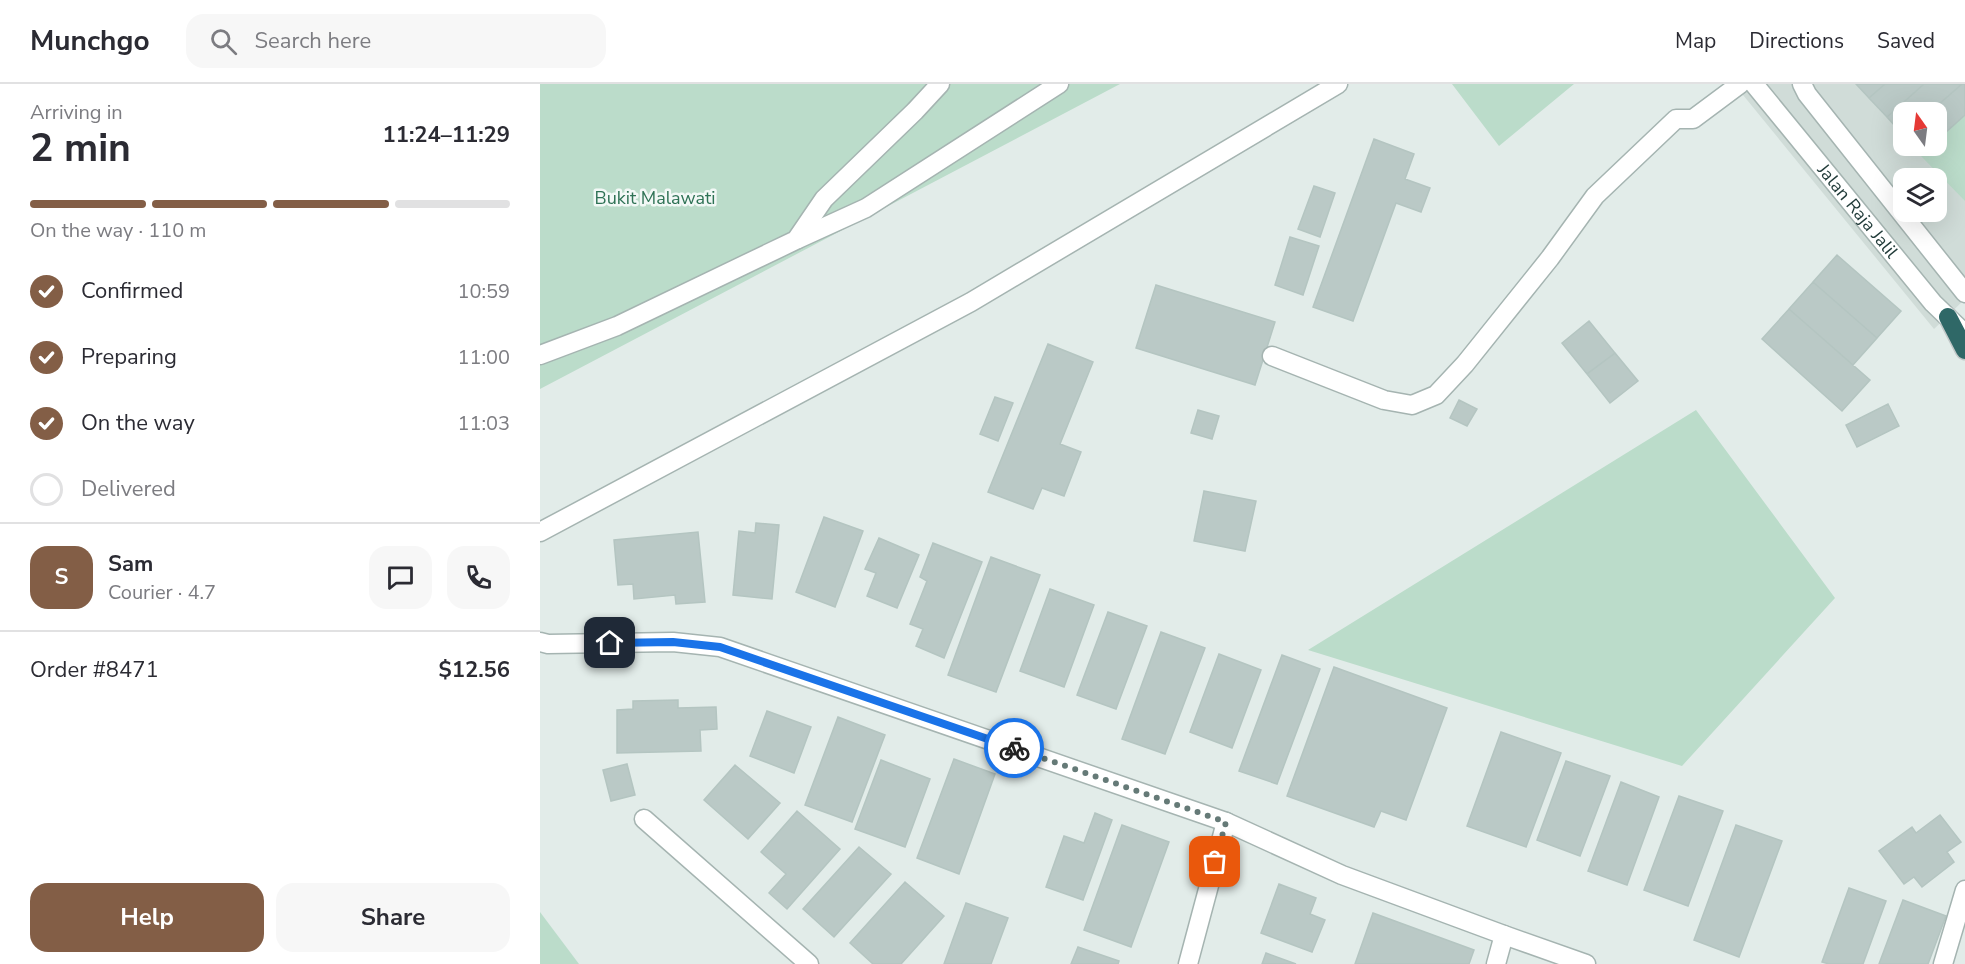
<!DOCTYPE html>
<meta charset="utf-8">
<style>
body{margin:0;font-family:"Nunito Sans",sans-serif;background:#f7f7f7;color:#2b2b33;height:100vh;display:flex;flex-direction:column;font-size:22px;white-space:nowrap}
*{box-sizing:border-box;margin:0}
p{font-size:20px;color:#7c7c81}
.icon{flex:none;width:33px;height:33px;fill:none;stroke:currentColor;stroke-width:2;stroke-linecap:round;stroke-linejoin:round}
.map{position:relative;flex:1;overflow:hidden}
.sheet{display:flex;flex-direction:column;background:#fff;width:540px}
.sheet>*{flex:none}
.needle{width:39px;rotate:346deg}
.buttons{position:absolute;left:1353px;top:18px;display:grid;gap:12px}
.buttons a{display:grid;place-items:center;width:54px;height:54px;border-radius:12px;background:#fff;box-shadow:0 6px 24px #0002;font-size:30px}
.pin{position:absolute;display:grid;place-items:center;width:51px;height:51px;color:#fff;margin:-26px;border-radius:12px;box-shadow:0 3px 9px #0006}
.courier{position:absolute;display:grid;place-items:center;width:60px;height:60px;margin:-30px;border:4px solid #1a73e8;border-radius:50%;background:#fff;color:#222;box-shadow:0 2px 8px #0007}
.headline em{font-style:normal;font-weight:700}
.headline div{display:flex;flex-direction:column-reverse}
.headline{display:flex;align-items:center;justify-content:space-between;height:102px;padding:0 30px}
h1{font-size:39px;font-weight:700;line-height:45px}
.bar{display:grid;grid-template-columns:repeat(4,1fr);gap:9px 6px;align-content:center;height:72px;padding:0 30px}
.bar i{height:8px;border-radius:4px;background:#e1e1e2}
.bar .on{background:#835e46}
.bar p{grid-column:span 4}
.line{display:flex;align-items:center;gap:15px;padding:0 30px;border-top:2px solid #e1e1e2}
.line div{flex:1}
.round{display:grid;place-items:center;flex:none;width:63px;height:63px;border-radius:18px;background:#f7f7f7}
ol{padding:0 30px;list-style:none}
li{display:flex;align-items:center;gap:18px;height:66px}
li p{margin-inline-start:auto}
li .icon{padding:6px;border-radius:50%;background:#835e46;color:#fff;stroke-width:4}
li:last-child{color:#7c7c81}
li i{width:33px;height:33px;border:3px solid #e1e1e2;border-radius:50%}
.cta{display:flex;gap:12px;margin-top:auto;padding:12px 30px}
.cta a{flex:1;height:69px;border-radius:18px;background:#835e46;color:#fff;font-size:24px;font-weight:700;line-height:69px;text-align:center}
.cta a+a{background:#f7f7f7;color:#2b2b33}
header{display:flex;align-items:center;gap:36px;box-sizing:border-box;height:84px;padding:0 30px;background:#fff;border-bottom:2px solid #e1e1e2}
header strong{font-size:28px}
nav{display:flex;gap:33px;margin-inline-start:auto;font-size:21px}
.search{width:420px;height:54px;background:#f7f7f7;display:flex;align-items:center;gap:15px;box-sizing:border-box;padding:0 21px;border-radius:18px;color:#7c7c81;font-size:22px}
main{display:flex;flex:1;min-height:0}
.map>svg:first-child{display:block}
.built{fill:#d0dcd8;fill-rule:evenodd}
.green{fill:#bbdcca}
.building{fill:#bac9c6;stroke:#b4c5c1;stroke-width:1.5}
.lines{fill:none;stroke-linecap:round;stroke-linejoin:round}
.minor-casing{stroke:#a5b4b1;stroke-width:21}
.highway-casing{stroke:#c1c8c8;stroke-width:21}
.minor{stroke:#fff;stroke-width:18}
.highway{stroke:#2f6867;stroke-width:18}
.done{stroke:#657a77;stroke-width:6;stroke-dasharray:0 10.8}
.route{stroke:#1a73e8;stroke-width:8}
.labels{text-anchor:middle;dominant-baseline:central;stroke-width:5;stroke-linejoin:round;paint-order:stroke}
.park-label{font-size:18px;fill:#2e7255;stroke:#f2f8f6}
.street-label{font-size:18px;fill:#223c3a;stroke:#f2f8f6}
</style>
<header>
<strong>Munchgo</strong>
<div class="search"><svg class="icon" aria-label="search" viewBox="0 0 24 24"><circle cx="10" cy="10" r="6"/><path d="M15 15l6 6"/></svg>Search here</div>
<nav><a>Map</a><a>Directions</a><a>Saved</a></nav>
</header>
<main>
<section class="sheet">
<div class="headline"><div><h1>2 min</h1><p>Arriving in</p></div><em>11:24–11:29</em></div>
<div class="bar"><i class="on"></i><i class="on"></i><i class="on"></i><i></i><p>On the way · 110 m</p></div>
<ol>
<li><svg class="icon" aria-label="check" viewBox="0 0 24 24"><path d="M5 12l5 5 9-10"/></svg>Confirmed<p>10:59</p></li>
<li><svg class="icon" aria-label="check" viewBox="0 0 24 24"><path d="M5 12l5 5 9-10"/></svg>Preparing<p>11:00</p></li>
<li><svg class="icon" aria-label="check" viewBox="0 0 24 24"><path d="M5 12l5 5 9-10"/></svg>On the way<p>11:03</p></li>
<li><i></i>Delivered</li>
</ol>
<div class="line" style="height:108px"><b class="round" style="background:#835e46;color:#fff">S</b><div><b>Sam</b><p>Courier · 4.7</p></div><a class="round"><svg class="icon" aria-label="chat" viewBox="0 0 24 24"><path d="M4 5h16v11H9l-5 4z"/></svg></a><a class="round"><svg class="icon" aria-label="phone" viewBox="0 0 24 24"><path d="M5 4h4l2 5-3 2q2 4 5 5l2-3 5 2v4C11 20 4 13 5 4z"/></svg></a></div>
<div class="line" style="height:78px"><div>Order #8471</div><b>$12.56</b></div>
<div class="cta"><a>Help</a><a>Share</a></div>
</section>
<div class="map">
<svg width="1425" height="880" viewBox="0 0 1425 880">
<rect width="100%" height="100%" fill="#e2ece9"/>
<!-- built -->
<path class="built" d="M1194,0h231v215l-31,30zM1364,28h32v34h-32zM1364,94h32v34h-32z"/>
<!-- green -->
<path class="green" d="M0,0h580l-580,305z
M912,0h122l-75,62z
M1425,31v86l-45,-46 11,-9h5l1,-5z
M1156,326l139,188 -153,168 -374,-116z
M0,828l39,52h-39z"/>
<!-- building -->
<path class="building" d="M1316,0h29l-16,14z
M1345,0h39l-37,33 -18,-19z
M1384,0h38l-32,28h-26v24l-17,-19z
M1422,0h3v31l-29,26v-29h-6z
M834,55l40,15 -9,25 25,9 -9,24 -25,-9 -43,118 -40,-14z
M1372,62h19l-11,9z
M774,102l21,7 -15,44 -22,-8z
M750,153l29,9 -16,49 -28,-10z
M1297,171l64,56 -24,27 -64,-56z
M1273,198l64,56 -24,27 -64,-56z
M616,201l119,37 -20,63 -119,-37z
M1249,225l81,71 -28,31 -80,-72z
M1049,237l26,32 -28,21 -25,-31z
M508,260l45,18 -33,82 21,8 -17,44 -22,-8 -9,21 -45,-17z
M1075,269l23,28 -28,22 -23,-29z
M455,313l18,6 -15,38 -18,-7z
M919,316l18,9 -10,17 -17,-8z
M1348,320l11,22 -42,21 -11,-22z
M658,326l21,6 -7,23 -21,-6z
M664,407l52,10 -11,50 -51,-10z
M284,433l39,14 -28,76 -39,-15z
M216,439l23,2 -7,74 -39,-4 6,-64 16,2z
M158,448l7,70 -29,2 -1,-9 -41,4 -1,-15 -15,1 -4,-45z
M339,454l40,17 -22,53 -30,-12 9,-23 -11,-4z
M393,459l49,19 -38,96 -28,-12 7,-17 -13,-5 17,-43 -7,-4z
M451,473l49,18 -44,117 -48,-17z
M510,505l44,16 -30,82 -44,-16z
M568,528l39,14 -31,83 -39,-14z
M621,548l44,16 -40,106 -43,-15z
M679,570l42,16 -29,78 -42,-16z
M742,571l38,14 -43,115 -38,-13z
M794,583l113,41 -41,112 -25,-9 -7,16 -87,-31z
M138,616v8l38,-1 1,22 -17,1 1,21 -84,2v-43l16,-1v-8z
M227,627l44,16 -17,46 -44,-17z
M298,633l47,18 -33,87 -47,-17z
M961,648l60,21 -35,94 -59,-21z
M414,675l41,15 -36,100 -42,-16z
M341,676l49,19 -25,68 -50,-18z
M1026,677l44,15 -30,80 -43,-16z
M87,680l8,31 -24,6 -8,-31z
M195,681l45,38 -32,36 -44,-39z
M1081,698l38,15 -32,88 -39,-14z
M1139,712l44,15 -35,95 -44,-16z
M257,727l43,38 -53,60 -18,-16 17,-19 -25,-22z
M555,729l17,7 -29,80 -37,-13 18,-51 20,7z
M1400,731l21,27 -14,10 7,10 -32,25 -8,-10 -10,7 -25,-33 33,-24 4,6z
M582,741l47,17 -38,105 -47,-17z
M1196,741l46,16 -43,116 -45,-17z
M319,763l32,27 -57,63 -31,-28z
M365,798l39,34 -43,48h-28l-23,-21z
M739,800l37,14 -6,16 15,6 -13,32 -51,-19z
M1309,804l37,13 -23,63h-34l-7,-2z
M1363,816l43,16 -18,48h-49z
M426,819l42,15 -17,46h-47z
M833,829l101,37 -5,14h-114z
M538,863l41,14 -1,3h-47z
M726,869l30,11h-34z"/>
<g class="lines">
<defs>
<g id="minor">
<path id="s1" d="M1214,0l179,219 26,25"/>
<path d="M1262,0l5,10 158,199"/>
<path d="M258,155l68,-31 193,-124"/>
<path d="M0,271l77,-29 179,-86 28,-41 91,-88 25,-27"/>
<path d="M732,272l112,44 28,5 24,-10 29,-31 85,-106 45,-62 81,-77h17l47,-35"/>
<path d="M0,448l431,-230 367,-218"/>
<path d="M0,558l8,2 125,-2 47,5 506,175 116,53 162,60 82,29"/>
<path d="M104,735l165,145"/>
<path d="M648,880l38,-142"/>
<path d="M956,880l8,-29"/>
<path d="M1403,880l22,-74"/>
</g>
<path id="highway" d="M1408,233l17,33"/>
</defs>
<!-- minor casing -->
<use href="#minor" class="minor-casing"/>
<!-- highway casing -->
<use href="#highway" class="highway-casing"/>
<!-- minor -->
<use href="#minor" class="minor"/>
<!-- highway -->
<use href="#highway" class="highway"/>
</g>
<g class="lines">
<!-- done -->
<path class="done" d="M474,664l212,74 -11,40"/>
<!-- route -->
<path class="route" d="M70,559l63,-1 47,5 294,101"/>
</g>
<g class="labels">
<!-- park labels -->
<g class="park-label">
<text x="115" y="114">Bukit Malawati</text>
</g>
<!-- street labels -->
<g class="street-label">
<text stroke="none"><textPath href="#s1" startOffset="164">Jalan Raja Jalil</textPath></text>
</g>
</g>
</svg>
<div class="buttons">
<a><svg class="needle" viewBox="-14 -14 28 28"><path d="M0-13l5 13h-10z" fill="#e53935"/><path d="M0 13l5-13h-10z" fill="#7c7c81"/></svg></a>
<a><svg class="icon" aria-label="layers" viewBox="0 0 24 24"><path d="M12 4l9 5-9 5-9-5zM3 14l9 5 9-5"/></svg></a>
</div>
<div class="pin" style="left:675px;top:778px;background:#ea580c"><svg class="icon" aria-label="bag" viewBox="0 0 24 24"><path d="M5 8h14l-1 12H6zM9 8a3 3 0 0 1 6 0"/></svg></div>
<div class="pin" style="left:70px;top:559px;background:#1f2937"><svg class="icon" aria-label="home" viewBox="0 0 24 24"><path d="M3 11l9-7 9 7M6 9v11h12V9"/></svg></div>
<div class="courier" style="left:474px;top:664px"><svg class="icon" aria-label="bike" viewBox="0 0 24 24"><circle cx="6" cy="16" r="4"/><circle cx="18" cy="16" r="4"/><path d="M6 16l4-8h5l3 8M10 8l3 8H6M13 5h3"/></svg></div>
</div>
</main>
